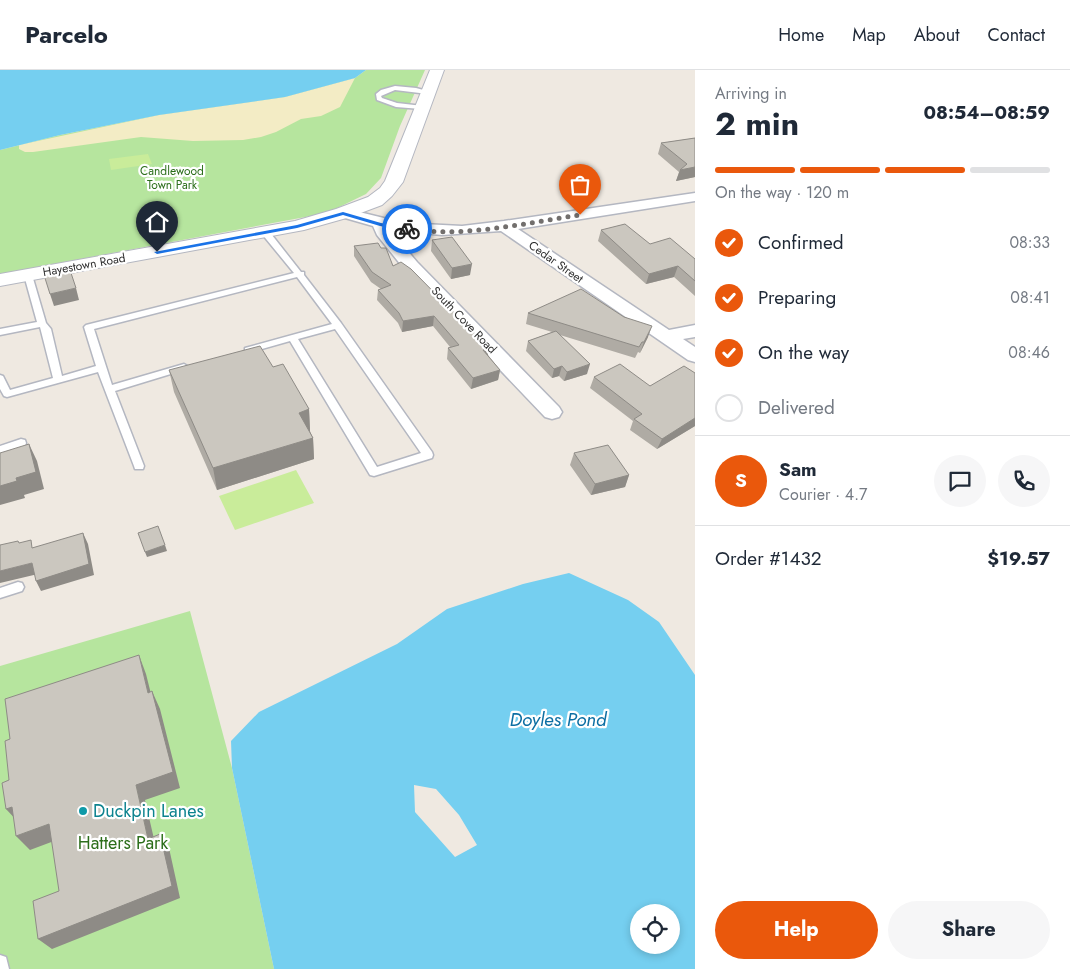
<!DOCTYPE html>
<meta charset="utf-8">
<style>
body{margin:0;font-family:Jost,sans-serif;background:#f6f6f7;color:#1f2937;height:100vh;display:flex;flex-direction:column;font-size:19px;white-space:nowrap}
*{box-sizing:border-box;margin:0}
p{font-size:16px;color:#747a83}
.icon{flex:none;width:28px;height:28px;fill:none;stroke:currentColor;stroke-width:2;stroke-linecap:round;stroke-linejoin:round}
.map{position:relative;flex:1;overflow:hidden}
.side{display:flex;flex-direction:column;background:#fff;width:375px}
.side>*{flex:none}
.controls{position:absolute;left:630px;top:834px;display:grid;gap:10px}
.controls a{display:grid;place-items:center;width:50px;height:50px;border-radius:50%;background:#fff;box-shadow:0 2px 8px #0003;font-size:25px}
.pin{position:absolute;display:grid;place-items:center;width:42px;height:42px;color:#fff;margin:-51px -21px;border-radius:50% 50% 50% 0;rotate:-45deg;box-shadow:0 0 5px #0007}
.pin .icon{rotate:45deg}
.courier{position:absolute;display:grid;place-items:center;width:50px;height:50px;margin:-25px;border:4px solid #1a73e8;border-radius:50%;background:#fff;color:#222;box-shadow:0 1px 6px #0007}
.summary em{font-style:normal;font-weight:700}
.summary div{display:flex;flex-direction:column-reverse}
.summary{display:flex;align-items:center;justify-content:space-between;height:85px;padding:0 20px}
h1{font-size:32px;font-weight:700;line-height:38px}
.bar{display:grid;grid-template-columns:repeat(4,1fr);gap:8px 5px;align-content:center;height:60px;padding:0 20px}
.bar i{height:6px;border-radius:4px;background:#e0e1e3}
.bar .selected{background:#ea580c}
.bar p{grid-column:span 4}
.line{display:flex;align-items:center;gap:12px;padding:0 20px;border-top:1px solid #e0e1e3}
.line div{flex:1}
.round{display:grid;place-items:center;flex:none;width:52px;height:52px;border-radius:26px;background:#f6f6f7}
ol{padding:0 20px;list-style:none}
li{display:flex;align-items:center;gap:15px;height:55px}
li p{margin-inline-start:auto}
li .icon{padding:5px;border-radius:50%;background:#ea580c;color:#fff;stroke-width:4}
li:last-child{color:#747a83}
li i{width:28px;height:28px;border:2px solid #e0e1e3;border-radius:50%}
.action{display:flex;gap:10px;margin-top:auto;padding:10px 20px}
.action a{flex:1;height:58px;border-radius:30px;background:#ea580c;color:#fff;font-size:20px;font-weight:700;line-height:58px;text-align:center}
.action a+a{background:#f6f6f7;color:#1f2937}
header{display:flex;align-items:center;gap:30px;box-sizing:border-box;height:70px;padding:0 25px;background:#fff;border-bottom:1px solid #e0e1e3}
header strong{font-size:24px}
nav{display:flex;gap:28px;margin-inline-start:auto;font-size:18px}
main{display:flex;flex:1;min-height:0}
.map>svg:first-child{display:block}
.green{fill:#b6e59e}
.sand{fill:#f3ecc5}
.pitch{fill:#c9ec9a}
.water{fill:#75cff0;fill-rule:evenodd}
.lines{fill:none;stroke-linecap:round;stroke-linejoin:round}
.service-casing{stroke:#b4b7c1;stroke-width:3}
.minor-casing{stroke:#b4b7c1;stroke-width:3}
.tertiary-casing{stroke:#b4b7c1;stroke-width:2}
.service{fill:#fff;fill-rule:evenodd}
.minor{fill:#fff;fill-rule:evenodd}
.tertiary{fill:#fff;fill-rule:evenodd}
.wall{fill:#afaba4}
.shaded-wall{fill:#8e8b86}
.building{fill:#cbc7bf;stroke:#8e8b86}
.route{fill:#1a73e8}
.done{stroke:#726f6d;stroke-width:5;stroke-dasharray:0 9}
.culture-dot{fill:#0f9aa8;stroke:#fff;stroke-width:2}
.labels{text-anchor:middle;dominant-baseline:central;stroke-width:4.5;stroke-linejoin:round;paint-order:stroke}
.far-park-label{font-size:12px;fill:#2c6e1b;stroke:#fff}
.far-street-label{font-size:12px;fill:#2e2e2e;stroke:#fff}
.near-culture-label{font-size:18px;fill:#0d838f;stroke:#fff;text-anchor:start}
.near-park-label{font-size:18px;fill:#2c6e1b;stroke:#fff}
.near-water-label{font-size:19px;font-style:italic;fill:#0d6fa3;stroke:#fff}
</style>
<header>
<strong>Parcelo</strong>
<nav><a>Home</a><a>Map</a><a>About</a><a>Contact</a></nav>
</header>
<main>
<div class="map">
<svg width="695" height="899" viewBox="0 0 695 899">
<rect width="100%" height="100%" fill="#efe9e1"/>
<!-- green -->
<path class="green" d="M366,0h59l-25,56 -19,52 -15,16 -39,19 -327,61v-124l60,-15 99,-20 126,-18 70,-19z
M190,541l42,157 42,201h-274v-303z"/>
<!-- sand -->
<path class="sand" d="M355,8l-15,29 -19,9 -20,3 -25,13 -15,5 -18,3 -50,1 -52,-4 -108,15h-8l-6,-3v-4l140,-30 126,-18z"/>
<!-- pitch -->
<path class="pitch" d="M148,84l4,10 -41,6 -2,-11z
M296,400l18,33 -79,27 -16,-34z"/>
<!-- water -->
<path class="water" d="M0,0h366l-11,8 -70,19 -126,18 -99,20 -60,15z
M569,503l59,27 31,22 36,53v294h-421l-42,-201 -1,-27 28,-29 138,-68 50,-35 76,-25zM414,715l22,4 23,26 18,30 -22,12 -40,-45zM671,842v33h-32v-33z"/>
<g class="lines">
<defs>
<path id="service" d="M395,16l21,2 15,4 -3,2 -33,-4 -14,6 1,2 15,5 26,3v2l-2,1 -25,-2 -19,-7 -1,-6 5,-4z
M262,160h6l33,42h3v3l37,48 91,129 1,3 -1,3 -58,18 -4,-1 -80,-134 -42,12 -3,-1v-4l87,-24 -35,-47 -203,52 18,56 72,-21 5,3 -2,2 -72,22 29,75 -1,3h-8l-1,-3 -36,-94 -91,25 -3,-1 -4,-7v-14l3,1 7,14 43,-12 -13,-51 -40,8v-6l37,-7 -13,-47 1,-2 3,-1 4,3 14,48 5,6 11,47 34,-10 -12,-39 2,-2 208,-52 -32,-39zM335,259l86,124 -44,14 -79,-128z
M21,369l4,1 1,3 -1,3 -25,8v-8z
M18,512l4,1 2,4 -2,4 -22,7v-10z
M0,885l6,2 3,12h-9z"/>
<path id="minor" d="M695,123v8l-177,28 151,101 26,-5v12l-12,2 12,8v15l-7,-2 -187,-129 -59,4 -52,-5 27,32 142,145 3,5 -3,5 -7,2 -7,-2 -140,-147 -28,-35 -4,-9 -35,-10 -3,-3 3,-3 5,-2 61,15 58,3 42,-5z"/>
<path id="tertiary" d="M430,0h14l-41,112 -11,14 -10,9 -32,12 -46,13 -304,56v-12l295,-53 41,-12 32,-12 12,-9 5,-7z"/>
</defs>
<!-- service casing -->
<use href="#service" class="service-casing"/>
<!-- minor casing -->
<use href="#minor" class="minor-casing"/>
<!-- tertiary casing -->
<use href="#tertiary" class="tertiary-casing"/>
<!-- service -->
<use href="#service" class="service"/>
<!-- minor -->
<use href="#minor" class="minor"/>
<!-- tertiary -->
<use href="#tertiary" class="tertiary"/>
</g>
<!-- wall -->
<path class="wall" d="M695,68v39l-19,4 3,-9 -21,-18 3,-11z
M601,160l49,14 45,15v37l-21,-19 -28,7 -48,-43z
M432,170l38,35 -19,4 -20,-28z
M354,176l27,2 12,18 96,82 -1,7 12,15 -2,10 -27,9 -24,-30 1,-11 2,-1 -17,-21 -31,6 -4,-9 -21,-23 1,-10 3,-1 -10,-7 -17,-26z
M528,243l120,24 -8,16 -2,-1 -3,6 -75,-23 27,39 -23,7 -5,-5 -7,2 -26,-27 2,-10 24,-9 -26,-8z
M169,300l140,39 1,22 3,7 1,21 -97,31 -43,-98z
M695,303v53l-38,23 -27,-19 3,-9 -43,-33 4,-11 56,9z
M574,383l55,22 -4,12 -34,8 -21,-30z"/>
<!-- shaded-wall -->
<path class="shaded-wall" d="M695,97v10l-19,4 4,-11z
M472,194l-2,11 -19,4 1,-11z
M678,196l-4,11 -28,7 3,-10z
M76,218l3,12 -25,6 -4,-12z
M434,246l-1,10 -31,6 1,-11z
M652,256l-4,11 -8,16 4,-11z
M489,278l-2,11 -4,-9z
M590,294l-3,10 -23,7 3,-9z
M562,296l-3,10 -7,2 2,-9z
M500,300l-2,10 -27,9 2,-11z
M309,339l1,22 -10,3 -1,-21z
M695,348v8l-38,23 5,-10z
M313,368l1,21 -97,31 -4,-22z
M29,374l8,17 7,28 -20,6 1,3 -25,7v-19l16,-8z
M629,405l-4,12 -34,8 4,-11z
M83,463l5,11 6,31 -53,16 -5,-10z
M165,475l2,6 -20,6 -2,-5z
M32,493l6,11 -38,9v-12z
M139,585l7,19 9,36 -7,-17z
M152,621l8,18 20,79 -35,12 12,52 -9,-13 -12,-54z
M12,737l8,17 -14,-15z
M49,754l13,14 -32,12 -14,-14z
M160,764l9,14 11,50 -128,51 -14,-10z"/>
<!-- building -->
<path class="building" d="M695,68v29l-15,3 7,-6 -26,-21z
M625,154l25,20 20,-6 25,21v22l-17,-15 -29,8 -48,-44z
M452,167l20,27 -20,4 -20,-28z
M378,173l3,5h5l7,18 8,-4 10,7 78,79 -6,2 17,20 -27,8 -25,-30 11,-3 -25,-29 -31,5 -4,-8 -21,-23 13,-5 -19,-13 -18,-26z
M70,200l6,18 -26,6 -6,-19z
M581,219l43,28 28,9 -8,16h-2l-3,5 -111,-34z
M556,261l34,33 -23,8 -5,-6 -8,3 -26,-28z
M260,276l13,21 10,-3 26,45 -10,4 14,25 -100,30 -44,-98z
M620,294l30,22 34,-20 11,7v45l-33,21 -28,-20 8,-5 -48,-37z
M29,374l7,28 -20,6 1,3 -17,5v-33z
M608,375l21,30 -34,9 -21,-31z
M158,456l7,19 -20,7 -7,-19z
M83,463l6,31 -53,17 -4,-18 -32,8v-26l18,-4 1,2 12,-3 1,8z
M139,585l9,38 4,-2 21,81 -37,13 12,54 12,-5 12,52 -134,53 -5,-38 26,-10 -10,-67 -33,12 -4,-29 -6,2 -4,-26 7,-3 -4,-39 5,-2 -5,-40z"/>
<!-- route -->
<path class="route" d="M343,142l38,11 29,6 -3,2 -27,-5 -37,-11 -46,13 -140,26 -3,-2 143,-27z"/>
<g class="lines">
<!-- done -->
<path class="done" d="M407,159c58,9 117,-6 173,-14"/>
</g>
<!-- markers -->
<circle class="culture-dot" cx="83" cy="741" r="5"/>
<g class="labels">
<!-- far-park labels -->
<g class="far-park-label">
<text x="172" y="101">Candlewood<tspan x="172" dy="14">Town Park</tspan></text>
</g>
<!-- far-street labels -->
<g class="far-street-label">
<text transform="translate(556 192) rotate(35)">Cedar Street</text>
<text transform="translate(84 195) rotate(-10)">Hayestown Road</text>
<text transform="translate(464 250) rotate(46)">South Cove Road</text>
</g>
<!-- near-culture labels -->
<g class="near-culture-label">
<text x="93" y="741">Duckpin Lanes</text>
</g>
<!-- near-park labels -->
<g class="near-park-label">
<text x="123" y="773">Hatters Park</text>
</g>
<!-- near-water labels -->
<g class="near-water-label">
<text x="558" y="649">Doyles Pond</text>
</g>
</g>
</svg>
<div class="controls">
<a><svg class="icon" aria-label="locate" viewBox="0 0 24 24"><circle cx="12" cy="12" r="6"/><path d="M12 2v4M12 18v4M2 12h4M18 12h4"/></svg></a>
</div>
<div class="pin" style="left:580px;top:145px;background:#ea580c"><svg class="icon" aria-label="bag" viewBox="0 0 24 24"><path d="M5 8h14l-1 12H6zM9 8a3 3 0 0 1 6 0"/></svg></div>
<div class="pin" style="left:157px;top:182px;background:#1f2937"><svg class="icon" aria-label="home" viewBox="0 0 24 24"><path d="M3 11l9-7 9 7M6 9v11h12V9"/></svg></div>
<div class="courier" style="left:407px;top:159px"><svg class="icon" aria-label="bike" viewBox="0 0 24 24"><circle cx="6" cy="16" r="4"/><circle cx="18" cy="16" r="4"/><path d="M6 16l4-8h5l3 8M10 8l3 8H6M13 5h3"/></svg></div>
</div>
<section class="side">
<div class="summary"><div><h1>2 min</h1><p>Arriving in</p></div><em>08:54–08:59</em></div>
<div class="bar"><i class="selected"></i><i class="selected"></i><i class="selected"></i><i></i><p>On the way · 120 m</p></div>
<ol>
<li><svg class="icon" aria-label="check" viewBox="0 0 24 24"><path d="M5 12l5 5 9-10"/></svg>Confirmed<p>08:33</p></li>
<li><svg class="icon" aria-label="check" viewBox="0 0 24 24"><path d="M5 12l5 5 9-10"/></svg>Preparing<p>08:41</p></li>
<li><svg class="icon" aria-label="check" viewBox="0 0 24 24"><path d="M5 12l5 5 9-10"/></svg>On the way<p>08:46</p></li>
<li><i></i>Delivered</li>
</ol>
<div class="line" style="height:90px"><b class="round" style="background:#ea580c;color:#fff">S</b><div><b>Sam</b><p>Courier · 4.7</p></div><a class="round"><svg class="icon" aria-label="chat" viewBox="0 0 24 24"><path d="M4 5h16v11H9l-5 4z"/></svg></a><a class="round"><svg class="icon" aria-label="phone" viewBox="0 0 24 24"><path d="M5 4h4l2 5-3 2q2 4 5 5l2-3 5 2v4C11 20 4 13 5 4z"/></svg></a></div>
<div class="line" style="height:65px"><div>Order #1432</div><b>$19.57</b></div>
<div class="action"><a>Help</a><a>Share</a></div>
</section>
</main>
